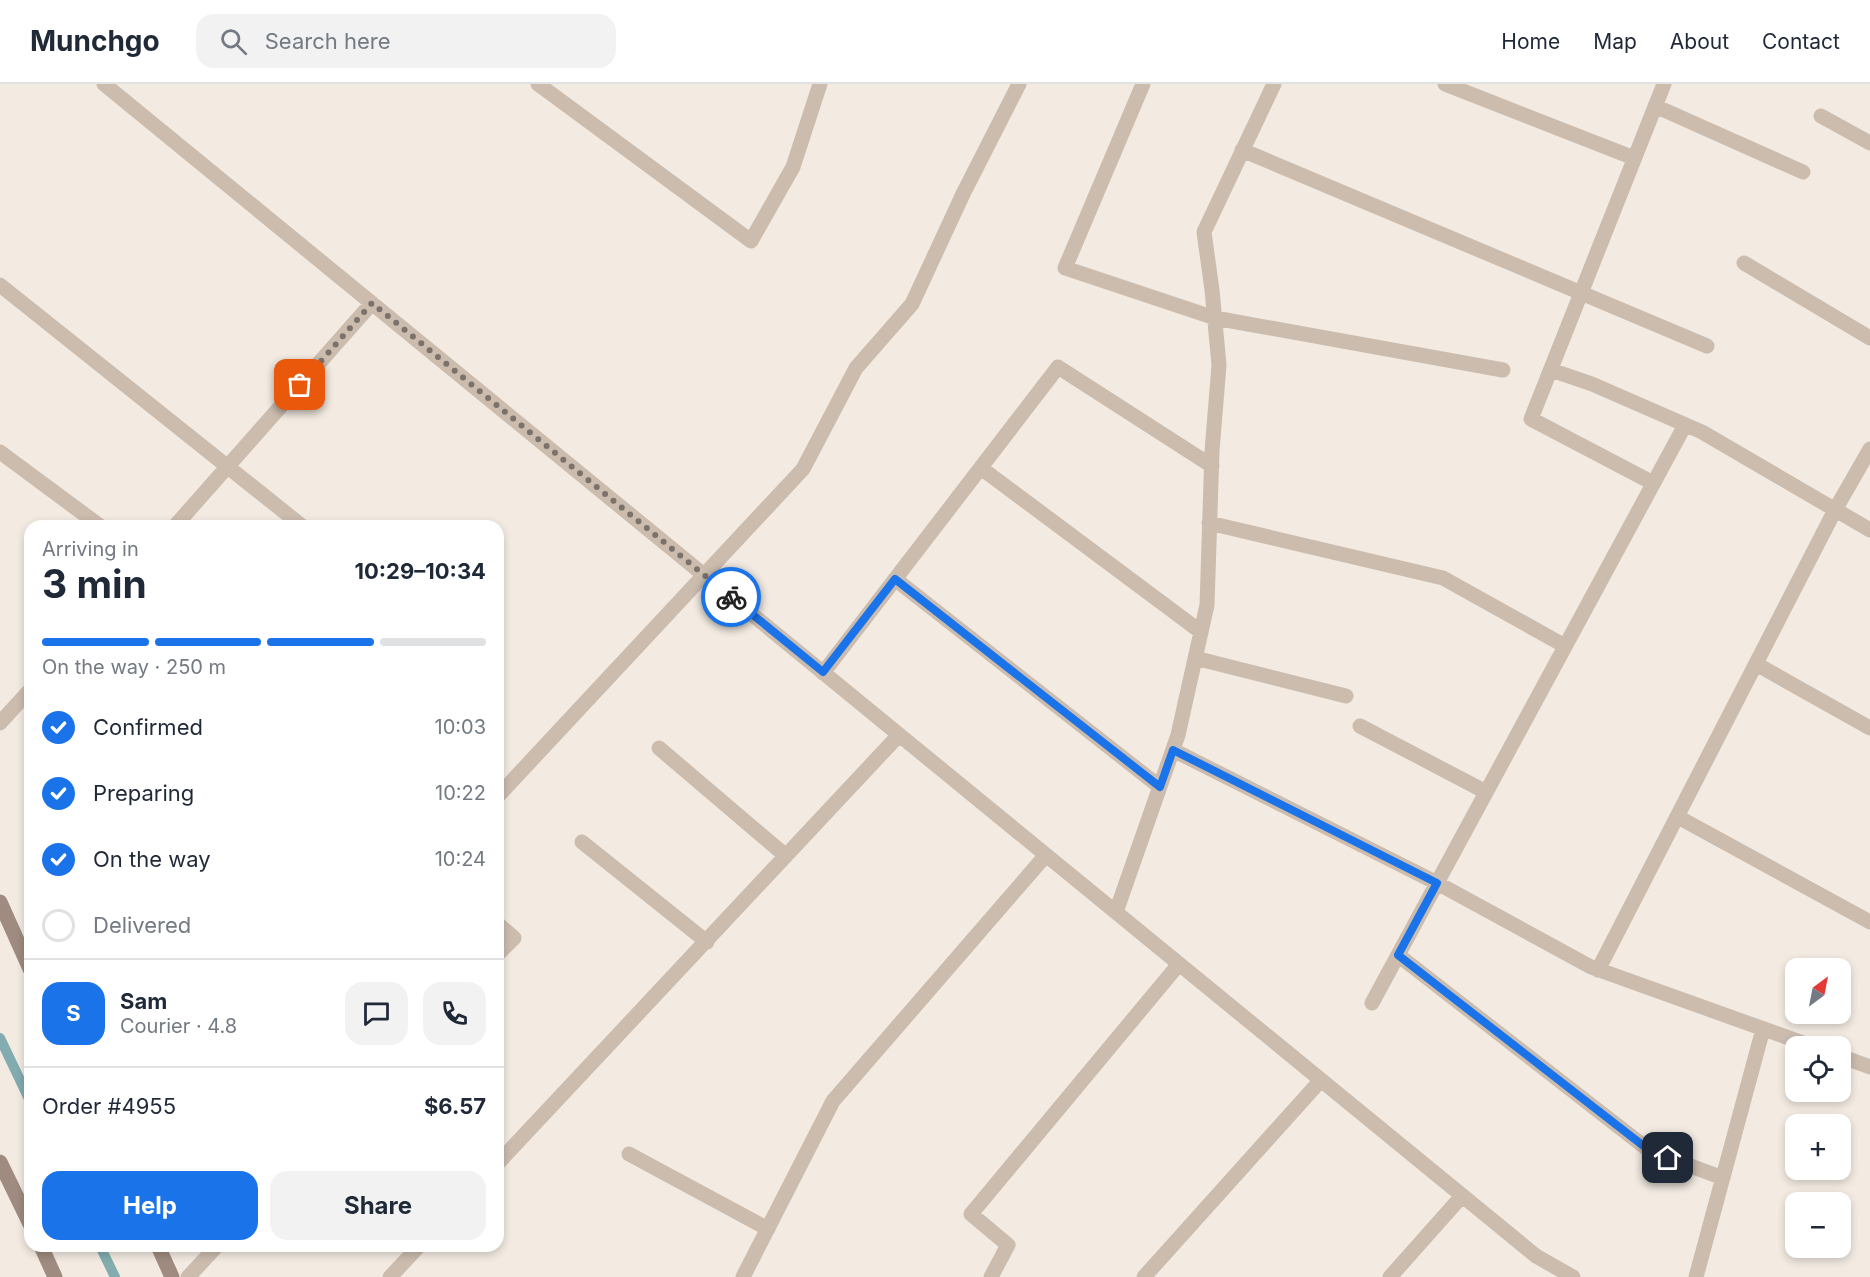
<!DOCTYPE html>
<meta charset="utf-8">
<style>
body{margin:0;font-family:Inter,sans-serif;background:#f2f2f3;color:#1f2937;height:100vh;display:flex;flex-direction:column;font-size:22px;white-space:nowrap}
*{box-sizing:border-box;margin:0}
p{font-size:20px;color:#747a83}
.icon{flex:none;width:33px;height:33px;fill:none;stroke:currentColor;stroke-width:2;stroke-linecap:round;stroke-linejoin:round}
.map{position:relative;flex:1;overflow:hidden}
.drawer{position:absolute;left:24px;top:436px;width:480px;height:732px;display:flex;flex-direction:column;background:#fff;border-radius:18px;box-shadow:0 3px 9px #0003}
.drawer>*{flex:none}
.needle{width:39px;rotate:32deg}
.tools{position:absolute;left:1785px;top:874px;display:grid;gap:12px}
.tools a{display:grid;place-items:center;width:66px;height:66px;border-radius:12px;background:#fff;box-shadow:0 3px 9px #0003;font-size:30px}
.pin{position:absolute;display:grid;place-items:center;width:51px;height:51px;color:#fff;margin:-26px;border-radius:12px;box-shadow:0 3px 9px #0006}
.courier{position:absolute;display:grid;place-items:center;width:60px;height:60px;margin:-30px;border:4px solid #1a73e8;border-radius:50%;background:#fff;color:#222;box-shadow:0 2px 8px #0007}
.summary em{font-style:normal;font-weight:700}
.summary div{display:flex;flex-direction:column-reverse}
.summary{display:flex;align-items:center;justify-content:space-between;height:102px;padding:0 18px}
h1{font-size:39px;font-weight:700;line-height:45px}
.bar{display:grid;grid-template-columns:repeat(4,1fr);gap:9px 6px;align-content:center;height:72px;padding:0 18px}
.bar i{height:8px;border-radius:4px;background:#e0e1e3}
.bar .active{background:#1a73e8}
.bar p{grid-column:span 4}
.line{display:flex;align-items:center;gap:15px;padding:0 18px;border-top:2px solid #e0e1e3}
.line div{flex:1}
.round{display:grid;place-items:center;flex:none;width:63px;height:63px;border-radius:18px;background:#f2f2f3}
ol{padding:0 18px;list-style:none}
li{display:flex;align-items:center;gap:18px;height:66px}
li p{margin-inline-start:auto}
li .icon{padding:6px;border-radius:50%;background:#1a73e8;color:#fff;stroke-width:4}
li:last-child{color:#747a83}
li i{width:33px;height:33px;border:3px solid #e0e1e3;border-radius:50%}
.action{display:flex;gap:12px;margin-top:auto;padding:12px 18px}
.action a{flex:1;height:69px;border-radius:18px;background:#1a73e8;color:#fff;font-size:24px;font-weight:700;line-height:69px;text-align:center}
.action a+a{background:#f2f2f3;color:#1f2937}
header{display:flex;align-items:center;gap:36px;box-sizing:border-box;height:84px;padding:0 30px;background:#fff;border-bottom:2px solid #e0e1e3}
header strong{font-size:28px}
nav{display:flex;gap:33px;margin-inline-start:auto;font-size:21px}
.search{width:420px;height:54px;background:#f2f2f3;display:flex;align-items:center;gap:15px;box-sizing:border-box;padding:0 21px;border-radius:18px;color:#747a83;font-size:22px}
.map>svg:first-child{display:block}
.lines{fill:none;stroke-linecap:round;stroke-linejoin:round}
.stream{stroke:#82acaf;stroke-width:10}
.minor{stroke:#cbbcae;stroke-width:15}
.secondary{stroke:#9f8b7f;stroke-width:15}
.done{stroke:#7b726c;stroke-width:6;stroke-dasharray:0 10.8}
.route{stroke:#1a73e8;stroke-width:8}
</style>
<header>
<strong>Munchgo</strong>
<div class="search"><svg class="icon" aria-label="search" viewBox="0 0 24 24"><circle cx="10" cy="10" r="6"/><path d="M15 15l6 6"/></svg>Search here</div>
<nav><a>Home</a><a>Map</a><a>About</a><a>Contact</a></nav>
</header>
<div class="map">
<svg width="1870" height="1193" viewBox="0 0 1870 1193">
<rect width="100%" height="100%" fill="#f3ebe2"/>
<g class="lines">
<!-- stream -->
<path class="stream" d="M0,954l30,63
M100,1162l15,31"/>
<!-- minor -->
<path class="minor" d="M104,0l1432,1172 37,21
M538,0l213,157 42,-74 27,-83
M1143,0l-78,184 150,50 288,52
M1445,0l189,74
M1655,22l148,66
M1821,32l49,27
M1242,66l465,196
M1744,179l126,75
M0,201l302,241
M1551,286l41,14 110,48 168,98
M0,368l100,74
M981,384l220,164
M1653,399l-122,-64 133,-335
M1209,439l234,55 122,68
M175,442l197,-223
M895,495l265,208
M1195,574l151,38
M1756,580l114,64
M823,589l235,-306 154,99
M0,639l30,-33
M1360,642l126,66
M659,664l127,108
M1173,666l264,133 154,84 223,80
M498,712l305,-327 53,-101 56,-64 51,-110 56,-110
M1678,733l192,105
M582,758l125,100
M1116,828l62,-177 29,-130 5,-154 7,-86 -7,-75 -8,-58 70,-148
M498,840l16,14 -16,16
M1398,871l252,196 73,27
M1598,886l237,-460 35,-61
M1372,919l313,-578
M1840,972l30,11
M629,1070l139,75
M498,1079l401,-428
M188,1193l29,-31
M390,1193l29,-31
M743,1193l90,-176 213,-246
M991,1193l17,-32 -37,-31 208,-250
M1144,1193l177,-197
M1390,1193l72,-81
M1696,1193l67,-248"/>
<!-- secondary -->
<path class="secondary" d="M0,818l30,67
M0,1078l30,62
M41,1162l14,31
M158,1162l14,31"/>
</g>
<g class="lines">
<!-- done -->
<path class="done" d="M300,301l72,-82 359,294"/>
<!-- route -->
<path class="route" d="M731,513l92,75 72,-93 265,208 13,-37 264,133 -39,72 252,196 18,7"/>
</g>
</svg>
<div class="tools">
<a><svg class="needle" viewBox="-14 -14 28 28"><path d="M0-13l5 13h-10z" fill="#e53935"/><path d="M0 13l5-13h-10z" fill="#747a83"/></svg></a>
<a><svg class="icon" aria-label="locate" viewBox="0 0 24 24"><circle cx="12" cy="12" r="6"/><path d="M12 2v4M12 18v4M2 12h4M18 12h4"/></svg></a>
<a>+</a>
<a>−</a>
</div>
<div class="pin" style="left:300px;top:301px;background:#ea580c"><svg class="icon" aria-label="bag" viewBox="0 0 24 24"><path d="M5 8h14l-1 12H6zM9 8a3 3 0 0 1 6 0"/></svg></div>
<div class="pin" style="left:1668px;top:1074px;background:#1f2937"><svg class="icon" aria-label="home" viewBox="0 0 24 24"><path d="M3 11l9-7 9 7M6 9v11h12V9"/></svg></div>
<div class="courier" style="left:731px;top:513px"><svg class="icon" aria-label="bike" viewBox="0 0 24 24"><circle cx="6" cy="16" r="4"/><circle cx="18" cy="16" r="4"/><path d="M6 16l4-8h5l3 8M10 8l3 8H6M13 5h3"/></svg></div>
<section class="drawer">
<div class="summary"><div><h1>3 min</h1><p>Arriving in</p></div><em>10:29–10:34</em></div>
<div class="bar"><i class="active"></i><i class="active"></i><i class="active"></i><i></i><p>On the way · 250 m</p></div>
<ol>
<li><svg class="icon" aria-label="check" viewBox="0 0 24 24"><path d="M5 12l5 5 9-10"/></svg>Confirmed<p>10:03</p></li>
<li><svg class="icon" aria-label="check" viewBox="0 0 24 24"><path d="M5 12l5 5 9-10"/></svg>Preparing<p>10:22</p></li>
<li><svg class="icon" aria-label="check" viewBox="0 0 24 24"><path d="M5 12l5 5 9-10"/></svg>On the way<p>10:24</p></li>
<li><i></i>Delivered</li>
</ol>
<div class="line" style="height:108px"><b class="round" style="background:#1a73e8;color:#fff">S</b><div><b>Sam</b><p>Courier · 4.8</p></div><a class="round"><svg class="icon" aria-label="chat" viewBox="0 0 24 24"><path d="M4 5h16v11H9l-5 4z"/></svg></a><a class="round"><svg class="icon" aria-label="phone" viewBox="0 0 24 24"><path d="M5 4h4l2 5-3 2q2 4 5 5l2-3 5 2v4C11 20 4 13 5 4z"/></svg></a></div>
<div class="line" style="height:78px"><div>Order #4955</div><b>$6.57</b></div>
<div class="action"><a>Help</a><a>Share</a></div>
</section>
</div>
